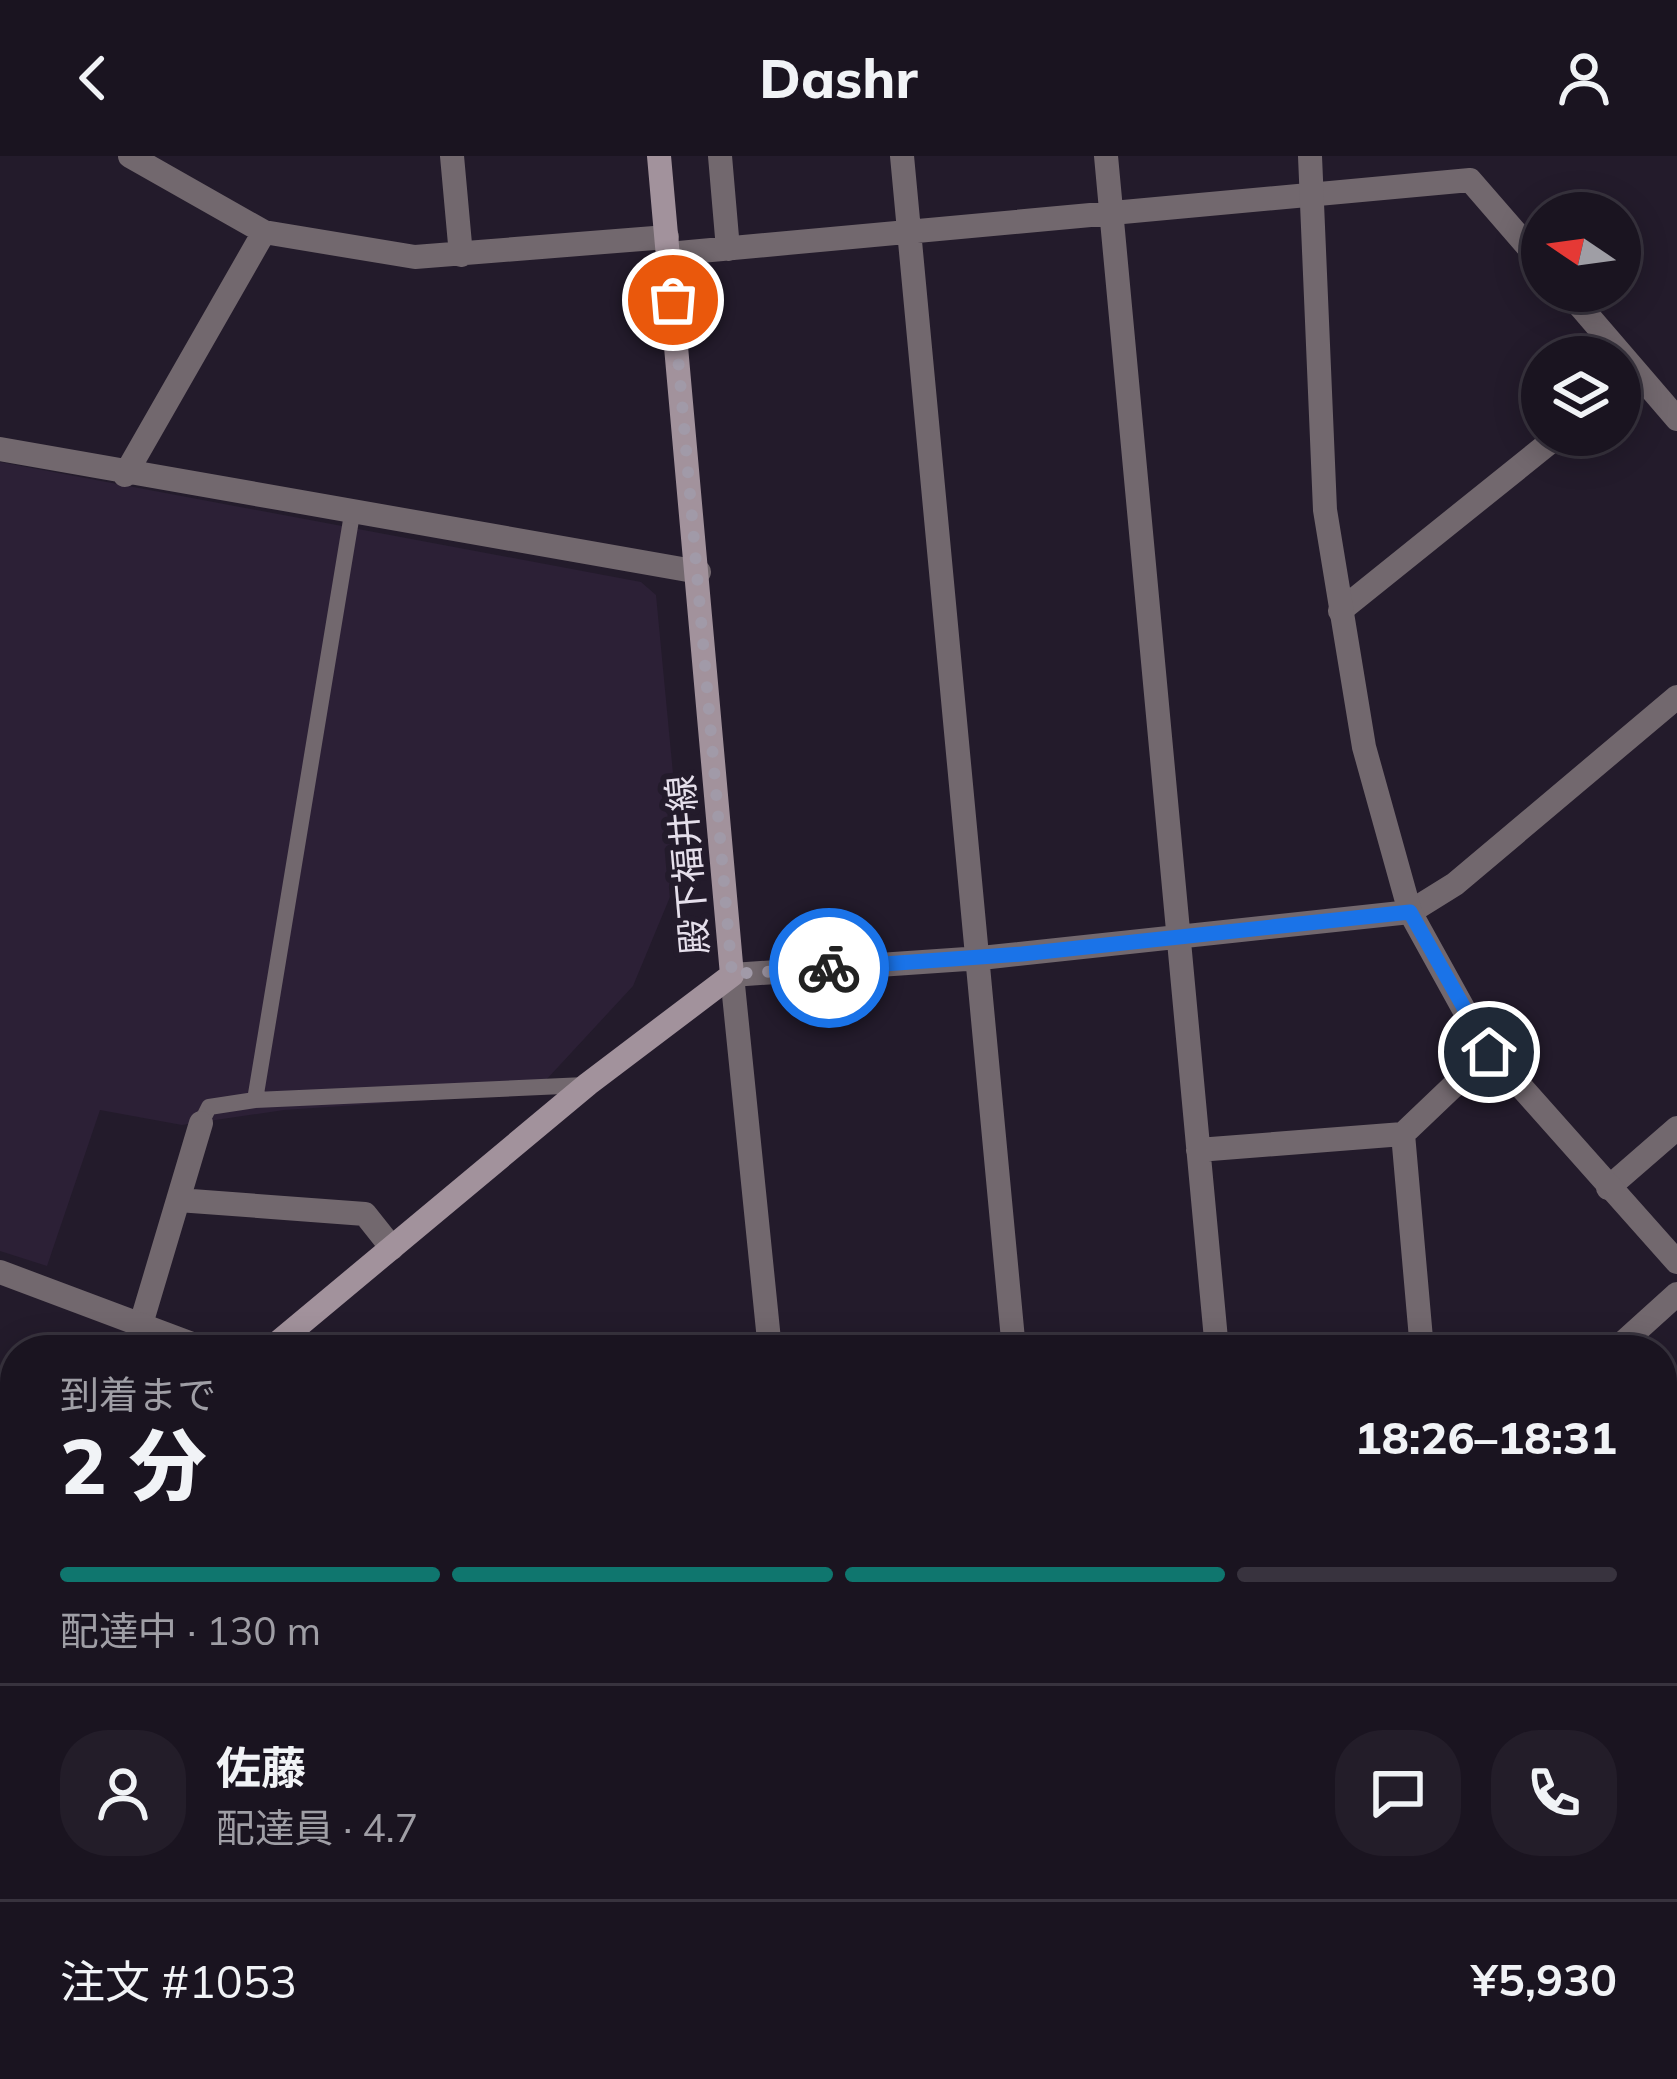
<!DOCTYPE html>
<html lang="ja">
<meta charset="utf-8">
<style>
body{margin:0;font-family:Mulish,"Noto Sans JP",sans-serif;background:#231d29;color:#f1f3f6;height:100vh;display:flex;flex-direction:column;font-size:45px;white-space:nowrap}
*{box-sizing:border-box;margin:0}
p{font-size:39px;color:#9f9ea5}
.icon{flex:none;width:66px;height:66px;fill:none;stroke:currentColor;stroke-width:2;stroke-linecap:round;stroke-linejoin:round}
.map{position:relative;flex:1;overflow:hidden}
.details{position:absolute;left:0px;top:1179px;width:1677px;height:744px;display:flex;flex-direction:column;background:#1a1420;border-radius:48px 48px 0 0;box-shadow:0 6px 30px #0003,0 0 0 3px #38333e}
.details>*{flex:none}
.needle{width:78px;rotate:283deg}
.fabs{position:absolute;left:1521px;top:36px;display:grid;gap:24px}
.fabs a{display:grid;place-items:center;width:120px;height:120px;border-radius:50%;background:#1a1420;box-shadow:0 6px 30px #0003,0 0 0 3px #38333e;font-size:60px}
.pin{position:absolute;display:grid;place-items:center;width:102px;height:102px;color:#fff;margin:-51px;border:6px solid #fff;border-radius:50%;box-shadow:0 3px 12px #0007}
.courier{position:absolute;display:grid;place-items:center;width:120px;height:120px;margin:-60px;border:9px solid #1a73e8;border-radius:50%;background:#fff;color:#222;box-shadow:0 3px 15px #0007}
.head em{font-style:normal;font-weight:800}
.head div{display:flex;flex-direction:column-reverse}
.head{display:flex;align-items:center;justify-content:space-between;height:204px;padding:0 60px}
h1{font-size:78px;font-weight:800;line-height:90px}
.bar{display:grid;grid-template-columns:repeat(4,1fr);gap:18px 12px;align-content:center;height:144px;padding:0 60px}
.bar i{height:15px;border-radius:9px;background:#38333e}
.bar .on{background:#0f766e}
.bar p{grid-column:span 4}
.line{display:flex;align-items:center;gap:30px;padding:0 60px;border-top:3px solid #38333e}
.line div{flex:1}
.round{display:grid;place-items:center;flex:none;width:126px;height:126px;border-radius:48px;background:#231d29}
header{display:flex;justify-content:space-between;align-items:center;height:156px;padding:0 60px;background:#1a1420;font-size:54px;font-weight:800}
.map>svg:first-child{display:block}
.built{fill:#2c2036}
.lines{fill:none;stroke-linecap:round;stroke-linejoin:round}
.service{stroke:#72686e;stroke-width:16}
.minor{stroke:#72686e;stroke-width:24}
.tertiary{stroke:#72686e;stroke-width:24}
.secondary{stroke:#a2929c;stroke-width:24}
.done{stroke:#a19aa8;stroke-width:12;stroke-dasharray:0 21.6}
.route{stroke:#1a73e8;stroke-width:15}
.labels{text-anchor:middle;dominant-baseline:central;stroke-width:12;stroke-linejoin:round;paint-order:stroke}
.street-label{font-size:36px;fill:#e5dfeb;stroke:#231b2b}
</style>
<header><svg class="icon" aria-label="back" viewBox="0 0 24 24"><path d="M15 5l-7 7 7 7"/></svg>Dashr<svg class="icon" aria-label="person" viewBox="0 0 24 24"><circle cx="12" cy="8" r="4"/><path d="M4 21q1-7 8-7t8 7"/></svg></header>
<div class="map">
<svg width="1677" height="1923" viewBox="0 0 1677 1923">
<rect width="100%" height="100%" fill="#231b2b"/>
<!-- built -->
<path class="built" d="M0,306l641,120 15,13 26,273 -49,118 -99,107 -250,17 -102,15 -82,-15 -53,156 -47,-15z"/>
<g class="lines">
<!-- service -->
<path class="service" d="M255,944l97,-586
M201,967l8,-16 46,-7 330,-15"/>
<!-- minor -->
<path class="minor" d="M130,0l134,76 151,25 252,-20
M452,0l9,99
M720,0l8,93
M902,0l112,1194
M1106,0l111,1194
M668,98l802,-74 72,83
M1567,135l110,128
M0,293l699,123
M125,319l139,-243
M1340,455l219,-176
M732,819l249,-17 429,-46 45,-28 222,-187
M1403,978l19,216
M1198,994l205,-16 86,-82
M1608,1032l69,-60
M178,1044l187,14 27,34
M141,1168l60,-201
M1615,1194l62,-56
M0,1344l15,5
M1662,1707l15,5
M0,1774l15,-12
M563,1908l44,15
M1286,1908l49,15
M493,1923l4,-15"/>
<!-- tertiary -->
<path class="tertiary" d="M1310,0l15,354 39,237 46,165 73,132 194,218
M732,819l38,375
M0,1116l208,78
M1662,1408l15,-23
M794,1923l2,-15
M1493,1923l5,-15"/>
<!-- secondary -->
<path class="secondary" d="M269,1194l319,-266 144,-109 -73,-819
M0,1401l15,-12"/>
</g>
<g class="lines">
<!-- done -->
<path class="done" d="M673,144l59,674 97,-6"/>
<!-- route -->
<path class="route" d="M829,812l193,-14 388,-42 79,140"/>
</g>
<g class="labels">
<!-- street labels -->
<g class="street-label">
<text transform="translate(687 709) rotate(-95)">殿下福井線</text>
</g>
</g>
</svg>
<div class="fabs">
<a><svg class="needle" viewBox="-14 -14 28 28"><path d="M0-13l5 13h-10z" fill="#e53935"/><path d="M0 13l5-13h-10z" fill="#9f9ea5"/></svg></a>
<a><svg class="icon" aria-label="layers" viewBox="0 0 24 24"><path d="M12 4l9 5-9 5-9-5zM3 14l9 5 9-5"/></svg></a>
</div>
<div class="pin" style="left:673px;top:144px;background:#ea580c"><svg class="icon" aria-label="bag" viewBox="0 0 24 24"><path d="M5 8h14l-1 12H6zM9 8a3 3 0 0 1 6 0"/></svg></div>
<div class="pin" style="left:1489px;top:896px;background:#1f2937"><svg class="icon" aria-label="home" viewBox="0 0 24 24"><path d="M3 11l9-7 9 7M6 9v11h12V9"/></svg></div>
<div class="courier" style="left:829px;top:812px"><svg class="icon" aria-label="bike" viewBox="0 0 24 24"><circle cx="6" cy="16" r="4"/><circle cx="18" cy="16" r="4"/><path d="M6 16l4-8h5l3 8M10 8l3 8H6M13 5h3"/></svg></div>
<section class="details">
<div class="head"><div><h1>2 分</h1><p>到着まで</p></div><em>18:26–18:31</em></div>
<div class="bar"><i class="on"></i><i class="on"></i><i class="on"></i><i></i><p>配達中 · 130 m</p></div>
<div class="line" style="height:216px"><a class="round"><svg class="icon" aria-label="person" viewBox="0 0 24 24"><circle cx="12" cy="8" r="4"/><path d="M4 21q1-7 8-7t8 7"/></svg></a><div><b>佐藤</b><p>配達員 · 4.7</p></div><a class="round"><svg class="icon" aria-label="chat" viewBox="0 0 24 24"><path d="M4 5h16v11H9l-5 4z"/></svg></a><a class="round"><svg class="icon" aria-label="phone" viewBox="0 0 24 24"><path d="M5 4h4l2 5-3 2q2 4 5 5l2-3 5 2v4C11 20 4 13 5 4z"/></svg></a></div>
<div class="line" style="height:156px"><div>注文 #1053</div><b>¥5,930</b></div>
</section>
</div>
